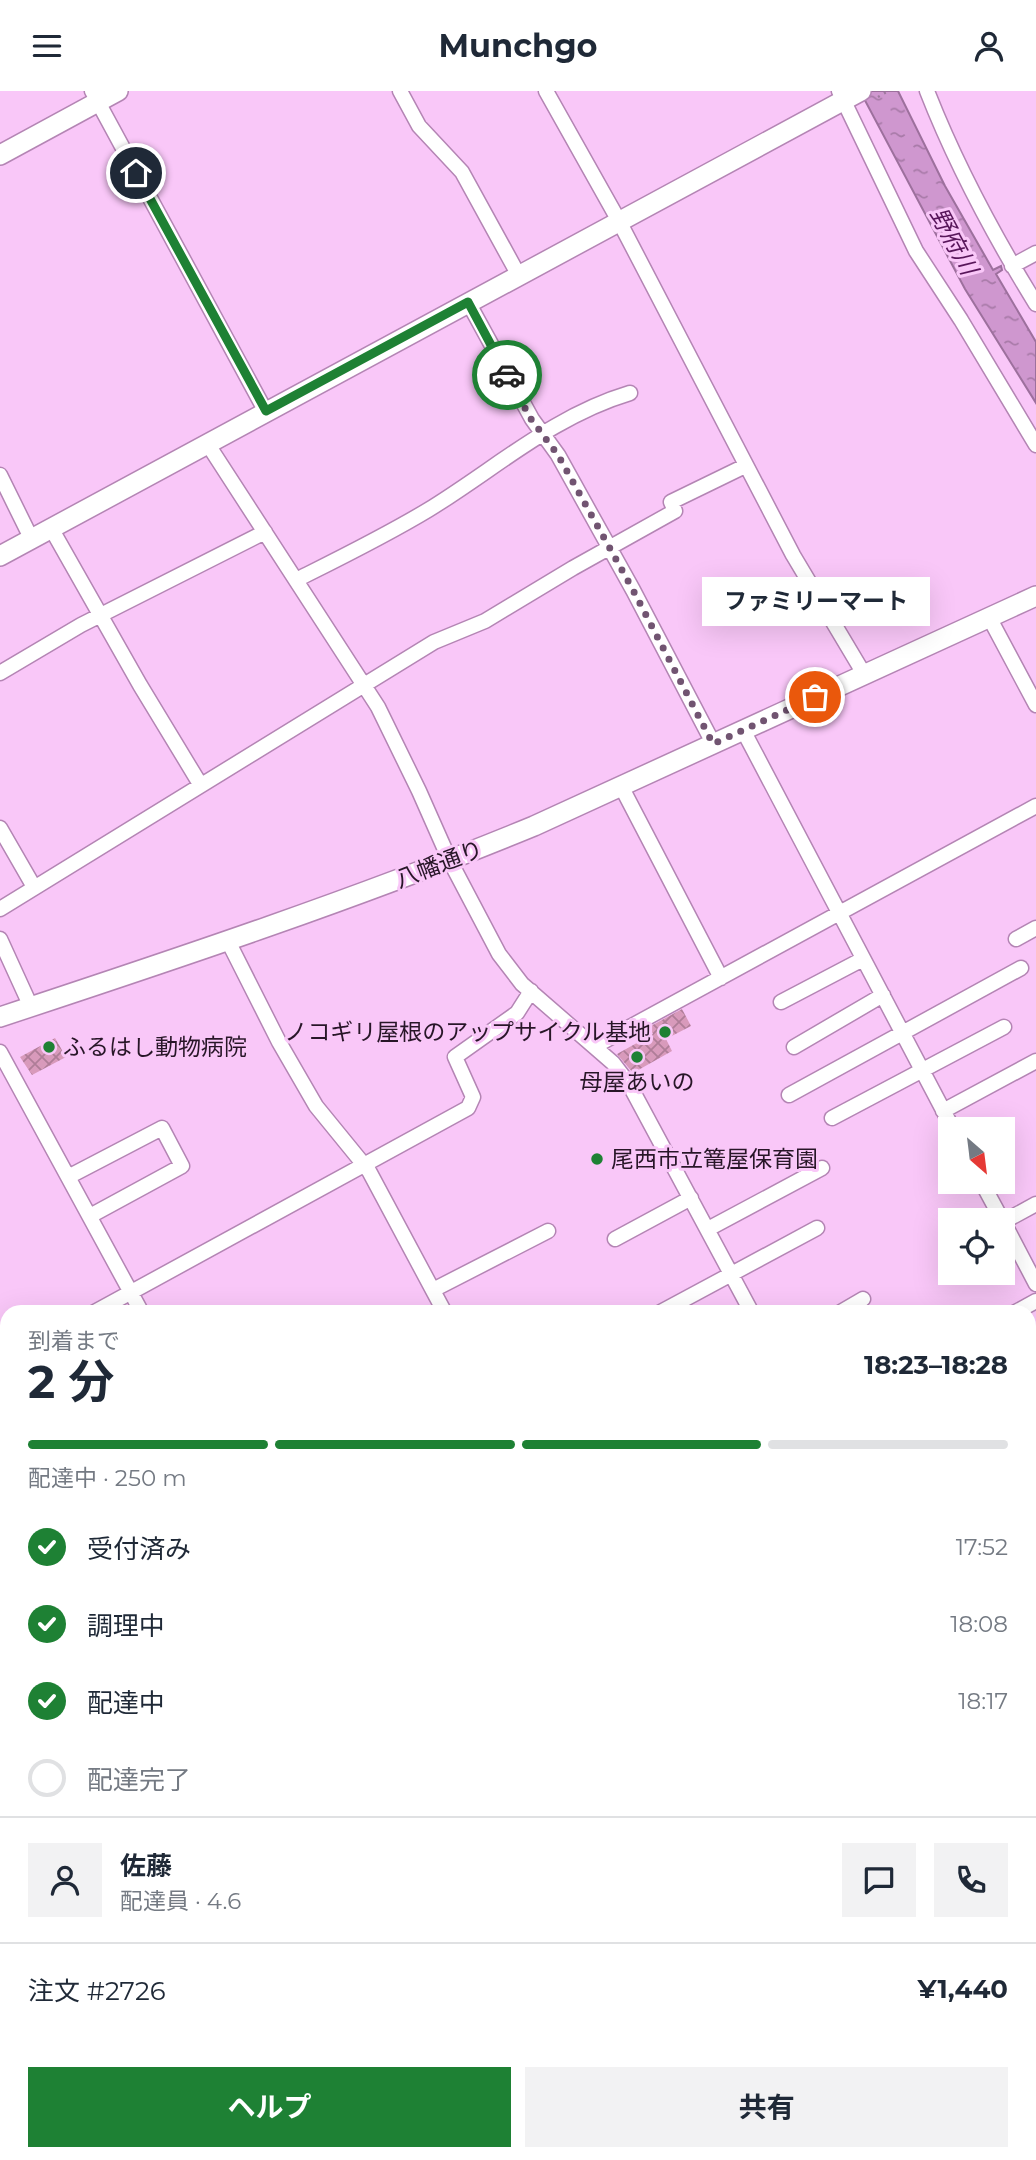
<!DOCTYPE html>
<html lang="ja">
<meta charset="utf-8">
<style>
body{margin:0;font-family:Montserrat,"Noto Sans JP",sans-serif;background:#f2f2f3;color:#1f2937;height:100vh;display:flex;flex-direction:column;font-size:26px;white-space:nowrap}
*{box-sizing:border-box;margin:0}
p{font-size:23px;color:#747a83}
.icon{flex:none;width:38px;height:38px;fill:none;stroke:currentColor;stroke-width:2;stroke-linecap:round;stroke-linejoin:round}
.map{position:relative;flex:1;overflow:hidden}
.details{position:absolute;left:0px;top:1214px;width:1036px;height:856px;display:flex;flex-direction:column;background:#fff;border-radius:21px 21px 0 0;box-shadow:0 7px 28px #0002}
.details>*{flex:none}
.needle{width:46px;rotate:152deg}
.tools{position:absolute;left:938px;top:1026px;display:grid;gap:14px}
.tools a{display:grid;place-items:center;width:77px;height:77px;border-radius:0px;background:#fff;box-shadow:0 7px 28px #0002;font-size:35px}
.pin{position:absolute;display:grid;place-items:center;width:60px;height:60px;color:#fff;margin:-30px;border:4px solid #fff;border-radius:50%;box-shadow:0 2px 7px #0007}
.courier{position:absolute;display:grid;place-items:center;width:70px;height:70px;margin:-35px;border:5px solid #1e8134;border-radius:50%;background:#fff;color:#222;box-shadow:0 2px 9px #0007}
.bubble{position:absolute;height:49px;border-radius:0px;background:#fff;box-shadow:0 7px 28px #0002;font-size:23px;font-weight:700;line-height:49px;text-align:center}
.head em{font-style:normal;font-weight:700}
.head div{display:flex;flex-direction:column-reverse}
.head{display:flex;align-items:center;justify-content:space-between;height:119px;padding:0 28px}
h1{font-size:46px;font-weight:700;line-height:52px}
.bar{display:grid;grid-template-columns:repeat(4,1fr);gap:10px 7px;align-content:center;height:84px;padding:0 28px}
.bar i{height:9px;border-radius:5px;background:#e0e1e3}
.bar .on{background:#1e8134}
.bar p{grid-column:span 4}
.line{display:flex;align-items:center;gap:18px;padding:0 28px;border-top:2px solid #e0e1e3}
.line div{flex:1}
.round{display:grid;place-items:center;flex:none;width:74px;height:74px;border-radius:0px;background:#f2f2f3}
ol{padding:0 28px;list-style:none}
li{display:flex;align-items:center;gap:21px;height:77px}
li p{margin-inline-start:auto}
li .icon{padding:7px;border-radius:50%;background:#1e8134;color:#fff;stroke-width:4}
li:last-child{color:#747a83}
li i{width:38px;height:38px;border:4px solid #e0e1e3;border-radius:50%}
.button{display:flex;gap:14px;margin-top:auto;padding:14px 28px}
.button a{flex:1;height:80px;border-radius:0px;background:#1e8134;color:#fff;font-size:28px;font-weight:700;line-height:80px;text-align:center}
.button a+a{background:#f2f2f3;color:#1f2937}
header{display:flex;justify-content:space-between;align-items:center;height:91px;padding:0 28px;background:#fff;font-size:32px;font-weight:700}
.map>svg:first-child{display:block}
.water{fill:url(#water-ripples);stroke:#9d709d;stroke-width:2}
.building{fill:url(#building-cross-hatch)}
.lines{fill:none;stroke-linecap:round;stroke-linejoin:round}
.lane-casing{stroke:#b485b4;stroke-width:10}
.street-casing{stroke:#b485b4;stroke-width:17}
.secondary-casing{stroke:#b485b4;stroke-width:22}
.primary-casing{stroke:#b485b4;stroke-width:25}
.path{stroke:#9d799d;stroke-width:2.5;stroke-dasharray:2 5;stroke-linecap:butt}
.lane{stroke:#fff;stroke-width:7}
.street{stroke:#fff;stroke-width:14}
.secondary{stroke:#fff;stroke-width:19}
.primary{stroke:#fff;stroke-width:23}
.done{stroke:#715471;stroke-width:7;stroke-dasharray:0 12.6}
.route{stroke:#1e8134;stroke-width:9}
.poi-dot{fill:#1e8134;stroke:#f9c7f8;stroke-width:2.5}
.labels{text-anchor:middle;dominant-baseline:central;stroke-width:6;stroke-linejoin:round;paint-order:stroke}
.street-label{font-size:23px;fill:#281628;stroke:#f9c7f8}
.poi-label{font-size:23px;fill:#281628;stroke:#f9c7f8;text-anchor:start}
.water-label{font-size:24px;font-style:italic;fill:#58165a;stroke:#f9c7f8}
</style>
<header><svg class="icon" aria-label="menu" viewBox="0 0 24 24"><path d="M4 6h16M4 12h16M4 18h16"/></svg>Munchgo<svg class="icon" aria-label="person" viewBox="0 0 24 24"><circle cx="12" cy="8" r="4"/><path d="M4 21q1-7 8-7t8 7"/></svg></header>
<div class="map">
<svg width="1036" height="2069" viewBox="0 0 1036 2069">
<defs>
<pattern id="water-ripples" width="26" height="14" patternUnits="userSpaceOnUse" patternTransform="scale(1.75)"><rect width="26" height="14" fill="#cf97cf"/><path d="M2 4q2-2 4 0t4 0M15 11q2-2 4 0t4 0" fill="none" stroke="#a87aa8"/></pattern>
<pattern id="building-cross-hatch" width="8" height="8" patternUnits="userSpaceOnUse" patternTransform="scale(1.75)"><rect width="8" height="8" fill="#d89abb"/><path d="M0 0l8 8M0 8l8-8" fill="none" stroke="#af7d98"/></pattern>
</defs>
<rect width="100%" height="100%" fill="#f9c7f8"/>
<!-- water -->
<path class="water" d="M860,0h38l47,95 48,84 8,-4 1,4 -6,4 40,68v61l-71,-114z"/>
<!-- building -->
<path class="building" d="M682,918l9,17 -25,13 6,12 -39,22 -16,-19 36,-20 -4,-7z
M55,947l11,19 -34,18 -12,-18z"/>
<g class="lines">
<defs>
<path id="lane" d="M0,1530l7,-4"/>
<path id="street" d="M92,0l174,321
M400,0l19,35 43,46 56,102
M546,0l73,130 174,334 71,119
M839,0l77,160 45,69 75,125
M927,0c29,74 67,145 109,213
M1012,175l24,-13
M468,211l64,117 26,36 75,135 80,153
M207,352l171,264 41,84 31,70 49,93 23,30 91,79 16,21 123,229
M0,384l31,63
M51,437l89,157 60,99
M296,489c44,-22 89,-44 132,-70 67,-41 125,-94 202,-117
M989,526l47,88
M0,582l81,-48 184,-93
M743,639l210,399
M621,695l100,192
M0,737l34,59
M0,818l434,-267 51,-21 88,-53 102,-57 -4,-9 74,-36
M0,848l31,68
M1016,848l20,-11
M228,850l51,101 37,64 53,65 76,142
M781,911l82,-43
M595,955l441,-240
M794,956l89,-52
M0,961l142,261
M789,1004l232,-127
M943,1020l93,-50
M832,1027l172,-91
M68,1086l94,-49 20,38 -92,50
M981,1090l21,39
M1003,1130l33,63
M1003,1131l33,-18
M708,1138l114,-61
M615,1148l76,-41
M433,1199l115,-59
M93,1222l375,-205 5,-11 -18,-40 62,-44 14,-22
M659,1222l158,-85
M839,1222l24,-14
M1014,1222l22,-12
M0,1272l7,-3
M0,1300l7,14
M0,1327l7,-4
M0,1379l7,-4
M1029,1711l7,-4
M1029,1735l7,13
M0,1771l7,-4
M299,2063l3,6
M600,2063l3,6
M897,2063l3,6
M373,2069l11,-6"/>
<path id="secondary" d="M0,64l118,-64
M0,465l861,-465
M0,926c179,-59 359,-119 534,-191l502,-230"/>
<path id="primary" d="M1029,1424l7,-3
M0,1480l7,3
M0,1511l7,3
M0,1973l7,-4
M0,2004l7,-3
M434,2063l3,6
M461,2063l3,6"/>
</defs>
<!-- lane casing -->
<use href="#lane" class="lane-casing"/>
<!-- street casing -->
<use href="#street" class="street-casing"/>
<!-- secondary casing -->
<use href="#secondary" class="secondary-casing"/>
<!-- primary casing -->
<use href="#primary" class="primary-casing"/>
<!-- path -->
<path class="path" d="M878,6l10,-6
M1029,1453l7,-4"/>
<!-- lane -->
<use href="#lane" class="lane"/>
<!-- street -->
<use href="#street" class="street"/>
<!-- secondary -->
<use href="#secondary" class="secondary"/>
<!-- primary -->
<use href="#primary" class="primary"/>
</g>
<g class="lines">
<!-- done -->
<path class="done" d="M507,284l24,44 27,36 75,135 80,154 102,-47"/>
<!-- route -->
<path class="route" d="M136,82l130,238 202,-109 39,73"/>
</g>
<!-- markers -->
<g class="poi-dot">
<circle cx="665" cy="941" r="7"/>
<circle cx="49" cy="956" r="7"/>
<circle cx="637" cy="966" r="7"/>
<circle cx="597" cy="1068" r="7"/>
</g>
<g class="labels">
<!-- street labels -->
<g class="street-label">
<text transform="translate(439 773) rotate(-21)">八幡通り</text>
</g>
<!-- poi labels -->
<g class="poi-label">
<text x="651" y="941" text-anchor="end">ノコギリ屋根のアップサイクル基地</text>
<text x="63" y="956">ふるはし動物病院</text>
<text x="637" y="991" text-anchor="middle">母屋あいの</text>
<text x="611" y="1068">尾西市立篭屋保育園</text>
</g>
<!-- water labels -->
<g class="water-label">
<text transform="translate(954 150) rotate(62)">野府川</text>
</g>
</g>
</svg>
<div class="tools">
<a><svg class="needle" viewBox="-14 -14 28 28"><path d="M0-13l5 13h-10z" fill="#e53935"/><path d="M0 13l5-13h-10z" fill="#747a83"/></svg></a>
<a><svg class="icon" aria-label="locate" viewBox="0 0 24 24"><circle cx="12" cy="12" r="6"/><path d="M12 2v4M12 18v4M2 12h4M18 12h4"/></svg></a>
</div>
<div class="pin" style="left:815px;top:606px;background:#ea580c"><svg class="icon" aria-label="bag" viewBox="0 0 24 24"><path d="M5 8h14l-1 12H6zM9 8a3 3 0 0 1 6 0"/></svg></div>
<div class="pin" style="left:136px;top:82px;background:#1f2937"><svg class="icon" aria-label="home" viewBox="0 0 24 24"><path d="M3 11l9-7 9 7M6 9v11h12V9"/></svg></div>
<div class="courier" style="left:507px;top:284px"><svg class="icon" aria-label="car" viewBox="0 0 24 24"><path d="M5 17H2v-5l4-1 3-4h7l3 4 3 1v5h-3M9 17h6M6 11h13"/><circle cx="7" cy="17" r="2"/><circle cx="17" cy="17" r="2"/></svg></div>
<div class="bubble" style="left:702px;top:486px;width:228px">ファミリーマート</div>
<section class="details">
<div class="head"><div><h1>2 分</h1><p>到着まで</p></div><em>18:23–18:28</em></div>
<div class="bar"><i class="on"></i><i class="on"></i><i class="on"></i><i></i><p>配達中 · 250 m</p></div>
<ol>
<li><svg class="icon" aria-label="check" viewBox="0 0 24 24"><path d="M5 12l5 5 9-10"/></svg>受付済み<p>17:52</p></li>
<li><svg class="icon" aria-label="check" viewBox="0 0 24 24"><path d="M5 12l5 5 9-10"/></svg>調理中<p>18:08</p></li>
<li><svg class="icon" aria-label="check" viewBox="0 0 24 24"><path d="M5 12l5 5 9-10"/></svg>配達中<p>18:17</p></li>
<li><i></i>配達完了</li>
</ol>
<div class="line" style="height:126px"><a class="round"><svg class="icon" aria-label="person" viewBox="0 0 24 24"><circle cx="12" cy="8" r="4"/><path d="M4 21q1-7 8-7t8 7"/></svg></a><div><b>佐藤</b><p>配達員 · 4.6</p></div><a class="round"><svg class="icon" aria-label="chat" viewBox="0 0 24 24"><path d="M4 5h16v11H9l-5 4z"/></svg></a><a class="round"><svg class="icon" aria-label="phone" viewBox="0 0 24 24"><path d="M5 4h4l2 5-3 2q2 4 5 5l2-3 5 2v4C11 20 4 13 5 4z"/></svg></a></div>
<div class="line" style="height:91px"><div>注文 #2726</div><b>¥1,440</b></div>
<div class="button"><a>ヘルプ</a><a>共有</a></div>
</section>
</div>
